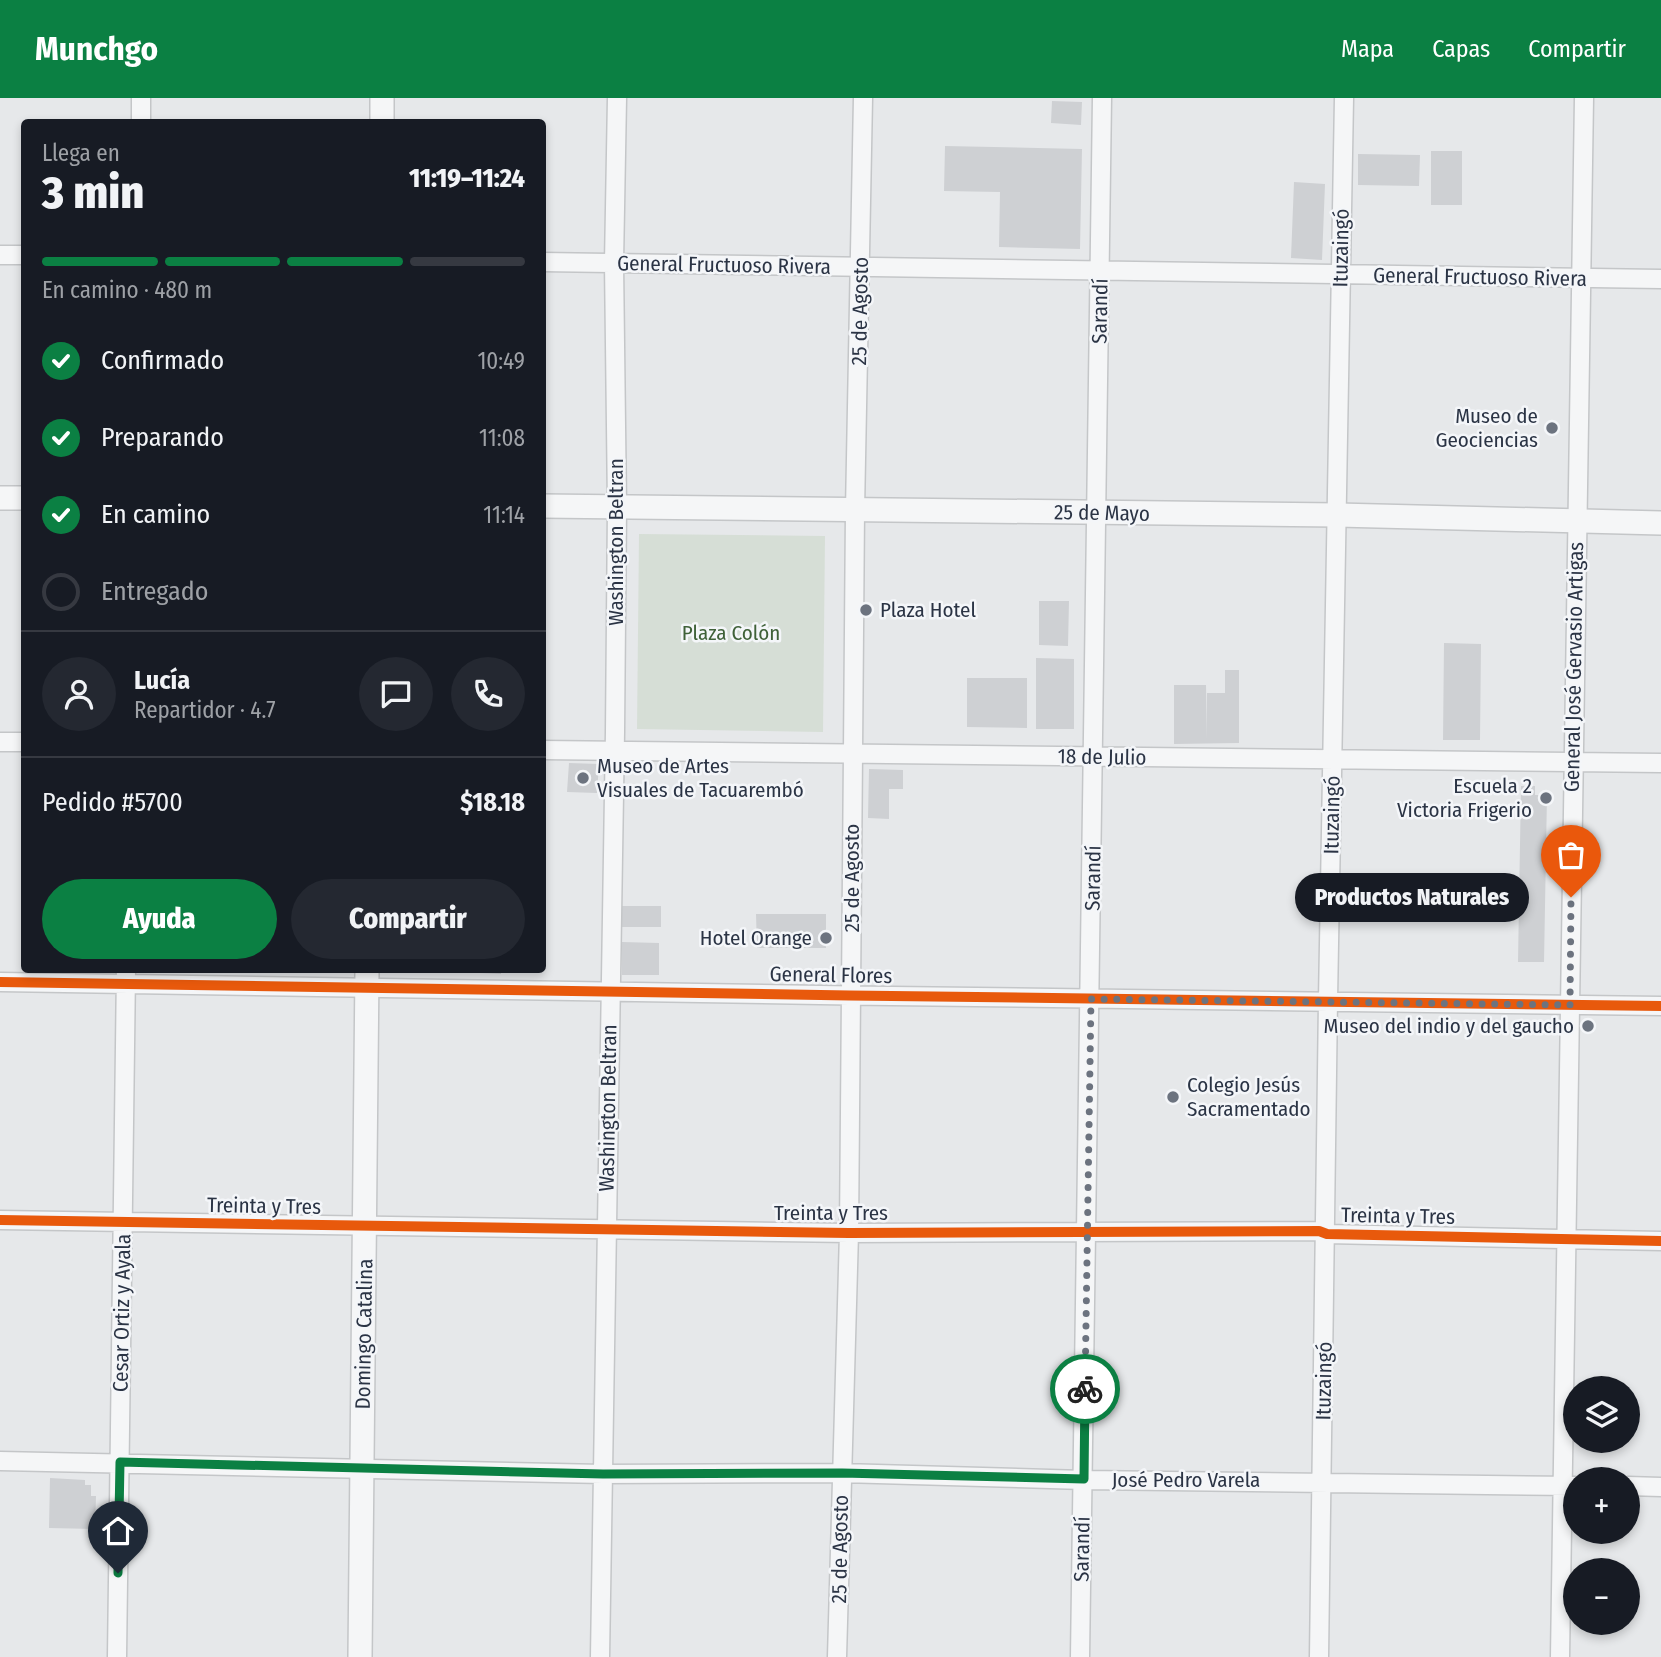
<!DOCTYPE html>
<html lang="es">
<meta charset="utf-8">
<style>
body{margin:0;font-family:"Fira Sans Condensed",sans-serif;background:#242831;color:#f1f3f6;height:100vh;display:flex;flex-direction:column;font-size:26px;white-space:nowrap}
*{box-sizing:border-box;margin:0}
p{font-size:23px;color:#9ea1a6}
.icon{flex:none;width:38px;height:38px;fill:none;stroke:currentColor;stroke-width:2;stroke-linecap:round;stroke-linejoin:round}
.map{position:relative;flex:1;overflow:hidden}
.panel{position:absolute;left:21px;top:21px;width:525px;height:854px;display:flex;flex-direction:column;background:#171b24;border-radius:7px;box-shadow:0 4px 10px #0003}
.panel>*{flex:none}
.tools{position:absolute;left:1563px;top:1278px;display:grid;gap:14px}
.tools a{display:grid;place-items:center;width:77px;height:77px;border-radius:50%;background:#171b24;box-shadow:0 4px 10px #0003;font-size:35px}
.pin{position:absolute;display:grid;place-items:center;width:60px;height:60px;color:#fff;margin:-72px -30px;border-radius:50% 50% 50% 0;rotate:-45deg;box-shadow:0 0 7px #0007}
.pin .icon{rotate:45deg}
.courier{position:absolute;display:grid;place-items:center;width:70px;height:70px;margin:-35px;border:5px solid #0b8043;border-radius:50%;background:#fff;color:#222;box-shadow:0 2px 9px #0007}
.bubble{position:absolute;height:49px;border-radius:24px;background:#171b24;box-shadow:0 4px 10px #0003;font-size:23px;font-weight:800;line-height:49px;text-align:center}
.overview em{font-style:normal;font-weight:800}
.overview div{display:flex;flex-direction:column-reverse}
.overview{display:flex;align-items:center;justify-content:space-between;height:119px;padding:0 21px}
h1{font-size:46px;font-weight:800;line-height:52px}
.bar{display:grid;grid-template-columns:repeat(4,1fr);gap:10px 7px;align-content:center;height:84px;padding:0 21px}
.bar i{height:9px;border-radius:5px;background:#363941}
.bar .active{background:#0b8043}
.bar p{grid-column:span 4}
.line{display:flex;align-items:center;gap:18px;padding:0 21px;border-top:2px solid #363941}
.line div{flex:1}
.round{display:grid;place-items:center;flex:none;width:74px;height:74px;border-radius:37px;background:#242831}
ol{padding:0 21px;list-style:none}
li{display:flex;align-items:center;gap:21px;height:77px}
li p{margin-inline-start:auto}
li .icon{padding:7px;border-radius:50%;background:#0b8043;color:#fff;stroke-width:4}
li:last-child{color:#9ea1a6}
li i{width:38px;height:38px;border:4px solid #363941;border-radius:50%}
.button{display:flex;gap:14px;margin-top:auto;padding:14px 21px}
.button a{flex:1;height:80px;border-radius:42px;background:#0b8043;color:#fff;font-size:28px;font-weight:800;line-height:80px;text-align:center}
.button a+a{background:#242831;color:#f1f3f6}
header{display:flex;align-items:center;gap:42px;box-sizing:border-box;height:98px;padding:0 35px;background:#0b8043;color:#fff}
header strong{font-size:33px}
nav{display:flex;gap:38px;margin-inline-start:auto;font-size:24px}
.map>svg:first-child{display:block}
.green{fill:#d6ded6}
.building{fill:#ced0d3}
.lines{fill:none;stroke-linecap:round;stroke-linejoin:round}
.minor-casing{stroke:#c4c6c8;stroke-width:21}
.tertiary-casing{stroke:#c4c6c8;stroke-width:26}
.minor{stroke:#f5f6f7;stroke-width:18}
.tertiary{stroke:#f5f6f7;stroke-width:23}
.cycleway-casing{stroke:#f4f6f9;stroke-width:15}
.cycleway{stroke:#e8590c;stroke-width:10}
.done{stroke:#6c737f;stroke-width:7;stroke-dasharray:0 12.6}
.route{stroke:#0b8043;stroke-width:9}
.poi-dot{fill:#6c737f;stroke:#f4f6f9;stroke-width:2.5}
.labels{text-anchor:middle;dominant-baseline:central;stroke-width:5;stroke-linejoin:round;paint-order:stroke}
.street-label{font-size:21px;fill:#2b3445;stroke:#f4f6f9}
.poi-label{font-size:21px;fill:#2b3445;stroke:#f4f6f9;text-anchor:end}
.park-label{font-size:21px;fill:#3f6138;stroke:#f4f6f9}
</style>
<header>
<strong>Munchgo</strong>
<nav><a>Mapa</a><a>Capas</a><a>Compartir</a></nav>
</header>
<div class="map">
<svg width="1661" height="1559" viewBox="0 0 1661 1559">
<rect width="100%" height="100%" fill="#e6e8ea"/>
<!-- green -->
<path class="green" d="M639,436l186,2 -2,196 -186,-3z"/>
<!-- building -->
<path class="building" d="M1052,3l30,1 -1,23 -30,-2z
M945,48l137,3 -2,100 -81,-2 1,-55 -56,-1z
M1431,53h31v54h-31z
M1358,56l62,1 -1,31 -61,-1z
M1294,84l31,2 -3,76 -31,-2z
M1039,503h30l-1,45 -29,-1z
M1444,545l37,1 -1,96h-37z
M1036,560l38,1v70h-38z
M1225,572h14v73l-65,1v-59h32l1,54v-46h18z
M967,580h60v50l-60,-1z
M569,665l30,1 -2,29 -30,-1z
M869,671l34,1v19h-14v30l-21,-1z
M1521,688h14v9h12l-3,167h-26z
M622,808h39v21h-39z
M756,816h70v34h-69z
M622,844l37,1v32h-37z
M458,872h43v4l-43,-2z
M50,1380l35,2v5h6v11h5l-1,33 -46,-1z"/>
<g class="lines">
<defs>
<path id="minor" d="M141,24v-24
M0,157h24
M542,164l1119,17
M0,644h24
M542,652l1119,13
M0,884c554,9 1107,18 1661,24
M0,1122l849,13 470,-2 8,3 334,7
M0,1363l603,13 239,-1 242,7 491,6
M1628,1388l33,1
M117,1559l9,-687
M600,1559l15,-925 2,-225 -3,-244 3,-165
M837,1559l12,-424 6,-723 8,-412
M1080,1559l22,-1559
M1319,1559l9,-657 16,-902
M1560,1559l24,-1559"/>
<path id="tertiary" d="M382,24v-24
M0,400h24
M542,408l796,9 323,8
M360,1559l7,-687"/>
</defs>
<!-- minor casing -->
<use href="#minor" class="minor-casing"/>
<!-- tertiary casing -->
<use href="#tertiary" class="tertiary-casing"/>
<!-- minor -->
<use href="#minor" class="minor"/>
<!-- tertiary -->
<use href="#tertiary" class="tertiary"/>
<defs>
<path id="cycleway" d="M0,884c554,9 1107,18 1661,24
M0,1122l849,13 470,-2 8,3 334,7"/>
</defs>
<!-- cycleway casing -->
<use href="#cycleway" class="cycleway-casing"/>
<!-- cycleway -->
<use href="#cycleway" class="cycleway"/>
</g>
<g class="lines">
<!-- done -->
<path class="done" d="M1085,1291l6,-390 479,6 1,-108"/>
<!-- route -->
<path class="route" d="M118,1475l2,-111 483,12 239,-1 242,6 1,-90"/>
</g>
<!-- markers -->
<g class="poi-dot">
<circle cx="1552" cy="330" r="7"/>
<circle cx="866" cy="512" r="7"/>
<circle cx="583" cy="680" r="7"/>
<circle cx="1546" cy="700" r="7"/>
<circle cx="826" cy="840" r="7"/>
<circle cx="1588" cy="928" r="7"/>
<circle cx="1173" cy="999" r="7"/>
</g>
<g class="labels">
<!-- street labels -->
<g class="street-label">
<text transform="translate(1341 150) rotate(-89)">Ituzaingó</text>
<text transform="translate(724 167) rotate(1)">General Fructuoso Rivera</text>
<text transform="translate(1480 179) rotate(1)">General Fructuoso Rivera</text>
<text transform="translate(860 213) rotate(-89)">25 de Agosto</text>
<text transform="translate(1100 213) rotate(-89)">Sarandí</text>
<text transform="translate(1102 415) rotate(1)">25 de Mayo</text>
<text transform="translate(616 444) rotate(-90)">Washington Beltran</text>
<text transform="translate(1574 569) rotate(-89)">General José Gervasio Artigas</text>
<text transform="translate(1102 659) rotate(1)">18 de Julio</text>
<text transform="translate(1332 717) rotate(-89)">Ituzaingó</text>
<text transform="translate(852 780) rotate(-90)">25 de Agosto</text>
<text transform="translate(1093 780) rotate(-89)">Sarandí</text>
<text transform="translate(831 877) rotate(1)">General Flores</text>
<text transform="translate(608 1010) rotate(-89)">Washington Beltran</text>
<text transform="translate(264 1108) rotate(1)">Treinta y Tres</text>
<text x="831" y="1115">Treinta y Tres</text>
<text transform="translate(1398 1118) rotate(1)">Treinta y Tres</text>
<text transform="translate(122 1215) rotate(-89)">Cesar Ortiz y Ayala</text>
<text transform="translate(364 1236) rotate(-89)">Domingo Catalina</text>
<text transform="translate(1324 1283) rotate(-89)">Ituzaingó</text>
<text x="1186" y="1382">José Pedro Varela</text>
<text transform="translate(840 1451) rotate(-89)">25 de Agosto</text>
<text transform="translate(1082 1451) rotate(-89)">Sarandí</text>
</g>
<!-- poi labels -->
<g class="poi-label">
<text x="1538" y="318">Museo de<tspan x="1538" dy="24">Geociencias</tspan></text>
<text x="880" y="512" text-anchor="start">Plaza Hotel</text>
<text x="597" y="668" text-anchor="start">Museo de Artes<tspan x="597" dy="24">Visuales de Tacuarembó</tspan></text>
<text x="1532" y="688">Escuela 2<tspan x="1532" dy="24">Victoria Frigerio</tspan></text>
<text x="812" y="840">Hotel Orange</text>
<text x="1574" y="928">Museo del indio y del gaucho</text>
<text x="1187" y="987" text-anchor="start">Colegio Jesús<tspan x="1187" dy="24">Sacramentado</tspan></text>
</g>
<!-- park labels -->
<g class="park-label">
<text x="731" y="535">Plaza Colón</text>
</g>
</g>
</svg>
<div class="tools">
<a><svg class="icon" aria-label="layers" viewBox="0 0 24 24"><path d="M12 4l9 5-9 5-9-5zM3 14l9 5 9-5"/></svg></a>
<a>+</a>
<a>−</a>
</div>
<div class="pin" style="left:1571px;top:799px;background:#ea580c"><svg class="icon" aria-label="bag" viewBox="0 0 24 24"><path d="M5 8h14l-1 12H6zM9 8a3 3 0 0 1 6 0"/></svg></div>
<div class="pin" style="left:118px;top:1475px;background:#1f2937"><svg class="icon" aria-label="home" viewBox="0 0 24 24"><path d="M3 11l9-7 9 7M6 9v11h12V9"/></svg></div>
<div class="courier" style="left:1085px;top:1291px"><svg class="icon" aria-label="bike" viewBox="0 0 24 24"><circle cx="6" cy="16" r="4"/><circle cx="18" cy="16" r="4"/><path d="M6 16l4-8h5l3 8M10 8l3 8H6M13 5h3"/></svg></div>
<div class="bubble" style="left:1295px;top:775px;width:234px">Productos Naturales</div>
<section class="panel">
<div class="overview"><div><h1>3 min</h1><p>Llega en</p></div><em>11:19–11:24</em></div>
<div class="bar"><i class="active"></i><i class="active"></i><i class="active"></i><i></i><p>En camino · 480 m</p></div>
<ol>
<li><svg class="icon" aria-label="check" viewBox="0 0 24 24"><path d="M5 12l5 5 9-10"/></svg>Confirmado<p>10:49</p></li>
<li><svg class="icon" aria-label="check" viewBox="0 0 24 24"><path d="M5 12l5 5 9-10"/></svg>Preparando<p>11:08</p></li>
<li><svg class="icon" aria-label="check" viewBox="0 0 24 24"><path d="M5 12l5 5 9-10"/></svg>En camino<p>11:14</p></li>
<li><i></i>Entregado</li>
</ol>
<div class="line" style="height:126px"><a class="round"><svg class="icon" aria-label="person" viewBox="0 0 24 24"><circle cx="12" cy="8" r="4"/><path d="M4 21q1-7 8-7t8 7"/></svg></a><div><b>Lucía</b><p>Repartidor · 4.7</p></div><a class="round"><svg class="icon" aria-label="chat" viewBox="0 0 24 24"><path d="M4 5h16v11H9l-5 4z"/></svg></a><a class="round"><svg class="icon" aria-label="phone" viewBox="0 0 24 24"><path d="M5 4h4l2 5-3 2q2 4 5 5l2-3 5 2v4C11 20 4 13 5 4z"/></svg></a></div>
<div class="line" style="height:91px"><div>Pedido #5700</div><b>$18.18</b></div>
<div class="button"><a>Ayuda</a><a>Compartir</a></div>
</section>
</div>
